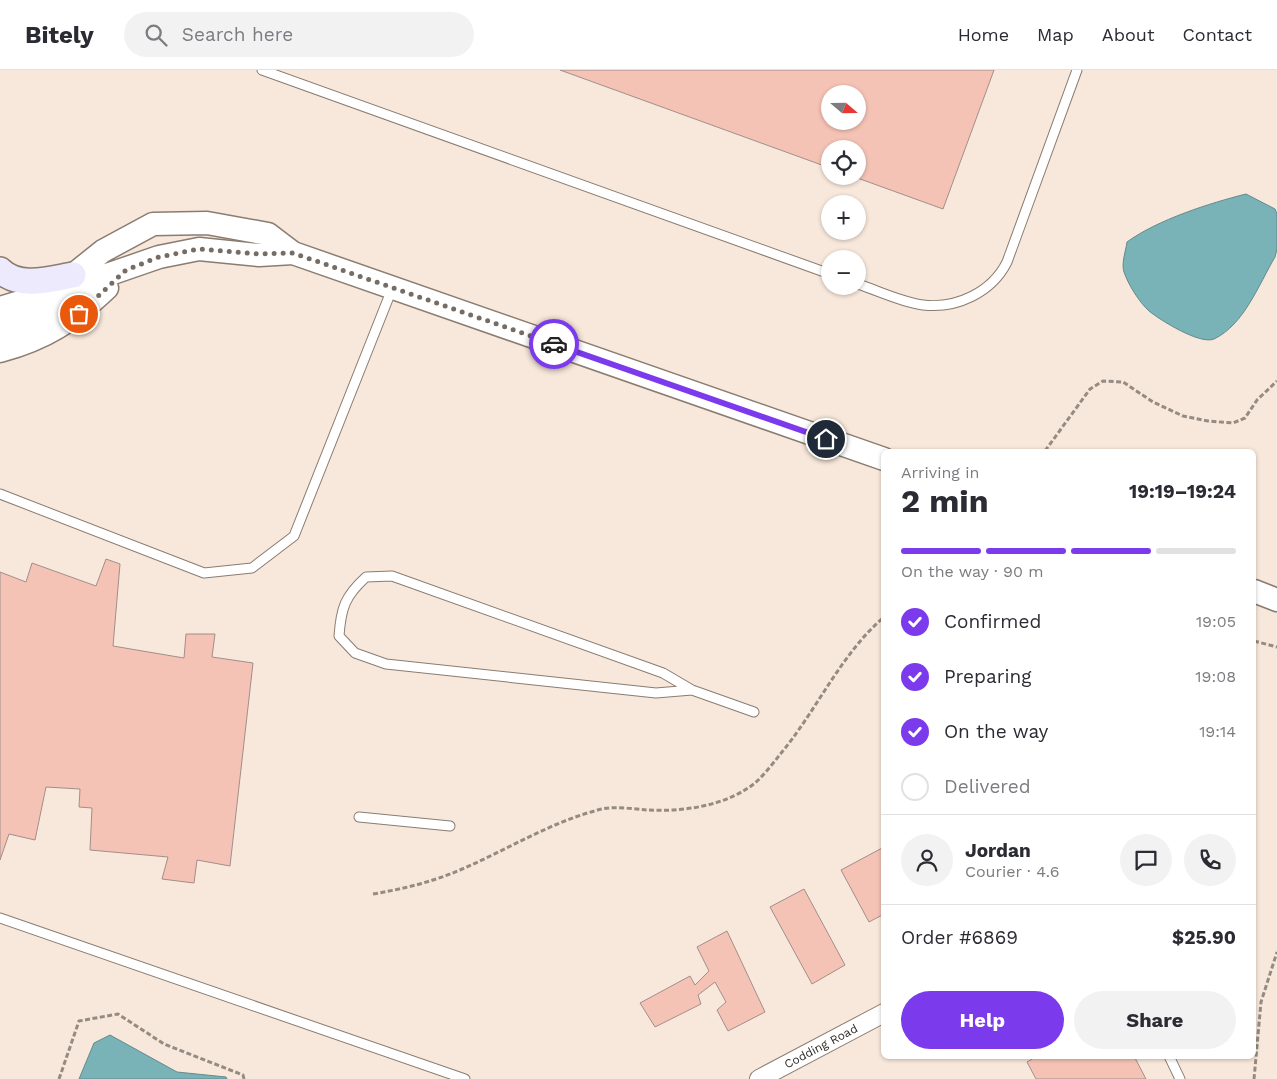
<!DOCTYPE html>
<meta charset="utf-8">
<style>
body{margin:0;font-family:"Work Sans",sans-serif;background:#f2f2f3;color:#2b2b33;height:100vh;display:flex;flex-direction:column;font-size:19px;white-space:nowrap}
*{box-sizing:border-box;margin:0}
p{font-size:16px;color:#7c7c81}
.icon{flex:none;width:28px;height:28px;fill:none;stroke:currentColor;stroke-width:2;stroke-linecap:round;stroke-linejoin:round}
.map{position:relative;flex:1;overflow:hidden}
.details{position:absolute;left:881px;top:379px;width:375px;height:610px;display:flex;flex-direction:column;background:#fff;border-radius:8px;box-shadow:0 1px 4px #0004}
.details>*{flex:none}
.needle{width:32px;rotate:110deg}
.buttons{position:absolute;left:821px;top:15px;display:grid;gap:10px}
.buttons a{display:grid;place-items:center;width:45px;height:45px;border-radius:50%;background:#fff;box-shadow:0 1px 4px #0004;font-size:25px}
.pin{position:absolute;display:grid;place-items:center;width:42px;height:42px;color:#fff;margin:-21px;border:2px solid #fff;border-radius:50%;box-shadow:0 1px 5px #0007}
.courier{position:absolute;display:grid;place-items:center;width:50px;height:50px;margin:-25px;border:4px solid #7c3aed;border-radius:50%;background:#fff;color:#222;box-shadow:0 1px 6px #0007}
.overview em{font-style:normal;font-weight:700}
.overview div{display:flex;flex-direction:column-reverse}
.overview{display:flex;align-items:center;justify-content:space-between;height:85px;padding:0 20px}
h1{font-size:32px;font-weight:700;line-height:38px}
.bar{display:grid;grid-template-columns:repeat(4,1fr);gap:8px 5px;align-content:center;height:60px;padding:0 20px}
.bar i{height:6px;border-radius:4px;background:#e1e1e2}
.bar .current{background:#7c3aed}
.bar p{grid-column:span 4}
.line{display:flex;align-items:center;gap:12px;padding:0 20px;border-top:1px solid #e1e1e2}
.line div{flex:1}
.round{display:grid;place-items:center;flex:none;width:52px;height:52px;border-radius:26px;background:#f2f2f3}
ol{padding:0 20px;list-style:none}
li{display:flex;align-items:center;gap:15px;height:55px}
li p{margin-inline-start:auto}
li .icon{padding:5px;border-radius:50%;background:#7c3aed;color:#fff;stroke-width:4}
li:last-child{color:#7c7c81}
li i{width:28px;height:28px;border:2px solid #e1e1e2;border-radius:50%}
.primary-button{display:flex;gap:10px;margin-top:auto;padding:10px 20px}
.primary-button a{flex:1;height:58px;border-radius:30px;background:#7c3aed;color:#fff;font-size:20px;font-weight:700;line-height:58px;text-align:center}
.primary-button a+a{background:#f2f2f3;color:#2b2b33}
header{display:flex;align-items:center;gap:30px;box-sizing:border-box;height:70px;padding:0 25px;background:#fff;border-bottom:1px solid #e1e1e2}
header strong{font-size:24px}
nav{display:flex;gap:28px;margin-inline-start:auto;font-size:18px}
.search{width:350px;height:45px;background:#f2f2f3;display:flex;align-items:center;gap:12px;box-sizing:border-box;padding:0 18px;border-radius:28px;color:#7c7c81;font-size:19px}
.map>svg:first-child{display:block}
.water{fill:#79b3b8;stroke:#628a8c}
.building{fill:#f5c3b5;stroke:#a28e89;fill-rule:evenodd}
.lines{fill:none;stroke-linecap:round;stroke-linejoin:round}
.service-casing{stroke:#8a7c70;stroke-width:11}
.minor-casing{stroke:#8a7c70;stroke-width:20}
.tertiary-casing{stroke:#8a7c70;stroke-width:25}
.secondary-casing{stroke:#8a7c70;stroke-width:28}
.path{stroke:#958b82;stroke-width:3;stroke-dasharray:5 2.5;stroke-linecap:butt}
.service{stroke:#fff;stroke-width:9}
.minor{stroke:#fff;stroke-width:18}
.tertiary{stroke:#fff;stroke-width:22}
.secondary{stroke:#eeeafe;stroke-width:25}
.done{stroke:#756c64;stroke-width:5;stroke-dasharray:0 9}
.route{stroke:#7c3aed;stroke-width:6}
.labels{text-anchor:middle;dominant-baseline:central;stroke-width:5;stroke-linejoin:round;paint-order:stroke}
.street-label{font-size:12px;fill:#2e2924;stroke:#f8e8db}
</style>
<header>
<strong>Bitely</strong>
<div class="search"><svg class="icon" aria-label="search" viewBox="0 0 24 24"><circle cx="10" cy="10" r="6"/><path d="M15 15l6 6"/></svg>Search here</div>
<nav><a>Home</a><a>Map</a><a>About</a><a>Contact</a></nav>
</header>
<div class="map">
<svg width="1277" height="1009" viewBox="0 0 1277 1009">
<rect width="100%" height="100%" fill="#f8e8db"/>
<!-- water -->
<path class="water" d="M1246,124l29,15 2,5v35l-2,8c-16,27 -31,68 -61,82 -14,6 -54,-19 -65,-28 -10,-9 -21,-27 -25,-39 -3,-8 2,-22 3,-30 30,-22 83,-39 119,-48z
M110,965l67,37 49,5 1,2h-148l15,-36z"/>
<!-- building -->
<path class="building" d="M560,0h434l-51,139 -91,-33h6v-27h-28v19zM830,24h28v27h-28z
M106,489l14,5 -7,82 71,12 2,-24h29l-3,23 41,6 -23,203 -33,-6 -3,23 -32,-4 6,-22 -78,-7 2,-42 -13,-1 1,-18 -34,-2 -11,53 -26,-6 -9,26v-288l26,10 6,-19 64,23z
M884,777v67l-15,8 -28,-52z
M804,819l41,76 -33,19 -42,-77z
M727,861l38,81 -37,19 -11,-21 9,-8 -11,-20 -17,13 3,9 -46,23 -15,-24 50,-27 5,9 14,-14 -12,-24z
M1037,986h97l12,23h-110l-9,-17z"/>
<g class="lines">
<defs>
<path id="service" d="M262,0l568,204
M858,214c21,7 43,18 65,21 34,4 69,-13 84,-43l70,-192
M0,424l204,79 48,-5 42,-32 98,-247
M692,620l-36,3 -270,-29 -31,-11 -16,-17c2,-28 6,-40 27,-59l26,-1 271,97 29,17 62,22
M359,747l91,9
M0,848l465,161
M1169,986l11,23"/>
<g id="minor">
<path id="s1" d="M759,1009l125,-66"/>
</g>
<path id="tertiary" d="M0,238l43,-13 30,-20 30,-24 50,-27 54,-1 61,11 25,19
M0,259l23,-5 43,-21 38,-27 55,-19 40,-8 60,6 34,-2 591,206
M0,281c47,-13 72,-30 107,-63
M1254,521l23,9"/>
<path id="secondary" d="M0,200c19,19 50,9 73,5"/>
</defs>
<!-- service casing -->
<use href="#service" class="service-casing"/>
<!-- minor casing -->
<use href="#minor" class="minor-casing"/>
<!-- tertiary casing -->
<use href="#tertiary" class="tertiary-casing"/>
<!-- secondary casing -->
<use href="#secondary" class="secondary-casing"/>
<!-- path -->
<path class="path" d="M1045,381l45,-62 13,-8 20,1 30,20 30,14 25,5 25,2 12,-5 12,-18 20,-19
M1254,571l23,6
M373,824c30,-5 59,-12 87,-24 47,-20 92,-49 142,-61 15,-3 31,0 45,1 36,2 79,-4 108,-27 10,-9 19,-21 27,-31 36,-44 59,-98 102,-135
M59,1009l20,-58 39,-7 46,30 79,31 1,4
M1254,1009l7,-77 16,-50"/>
<!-- service -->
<use href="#service" class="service"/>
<!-- minor -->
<use href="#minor" class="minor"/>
<!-- tertiary -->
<use href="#tertiary" class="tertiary"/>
<!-- secondary -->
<use href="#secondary" class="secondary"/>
</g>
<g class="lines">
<!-- done -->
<path class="done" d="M79,244l47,-44 33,-13 40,-8 60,5 34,-1 261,91"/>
<!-- route -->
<path class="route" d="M554,274l272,95"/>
</g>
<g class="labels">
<!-- street labels -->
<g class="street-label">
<text stroke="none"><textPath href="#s1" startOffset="70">Codding Road</textPath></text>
</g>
</g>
</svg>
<div class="buttons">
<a><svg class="needle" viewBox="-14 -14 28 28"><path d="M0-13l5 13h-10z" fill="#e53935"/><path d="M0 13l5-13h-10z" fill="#7c7c81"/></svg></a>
<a><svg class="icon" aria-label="locate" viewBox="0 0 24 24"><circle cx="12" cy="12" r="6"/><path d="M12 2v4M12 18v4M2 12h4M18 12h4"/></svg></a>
<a>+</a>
<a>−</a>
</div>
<div class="pin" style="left:79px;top:244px;background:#ea580c"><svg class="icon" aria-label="bag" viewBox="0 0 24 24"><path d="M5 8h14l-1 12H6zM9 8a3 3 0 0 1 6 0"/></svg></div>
<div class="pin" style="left:826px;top:369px;background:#1f2937"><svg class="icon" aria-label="home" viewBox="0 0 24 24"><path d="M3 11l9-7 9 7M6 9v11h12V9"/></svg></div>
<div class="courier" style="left:554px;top:274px"><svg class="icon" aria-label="car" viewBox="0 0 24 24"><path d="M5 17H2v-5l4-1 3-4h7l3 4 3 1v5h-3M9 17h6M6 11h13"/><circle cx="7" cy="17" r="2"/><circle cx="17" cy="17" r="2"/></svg></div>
<section class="details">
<div class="overview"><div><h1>2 min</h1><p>Arriving in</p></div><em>19:19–19:24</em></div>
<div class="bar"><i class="current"></i><i class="current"></i><i class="current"></i><i></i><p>On the way · 90 m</p></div>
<ol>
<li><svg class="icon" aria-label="check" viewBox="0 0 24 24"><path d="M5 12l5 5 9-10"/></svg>Confirmed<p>19:05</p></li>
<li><svg class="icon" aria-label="check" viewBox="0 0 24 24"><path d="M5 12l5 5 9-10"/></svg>Preparing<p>19:08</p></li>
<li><svg class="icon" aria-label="check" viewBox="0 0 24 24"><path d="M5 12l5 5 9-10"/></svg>On the way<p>19:14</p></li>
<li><i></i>Delivered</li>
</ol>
<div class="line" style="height:90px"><a class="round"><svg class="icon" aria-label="person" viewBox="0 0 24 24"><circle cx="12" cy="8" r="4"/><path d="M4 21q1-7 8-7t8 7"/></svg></a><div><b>Jordan</b><p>Courier · 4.6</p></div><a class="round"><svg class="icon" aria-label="chat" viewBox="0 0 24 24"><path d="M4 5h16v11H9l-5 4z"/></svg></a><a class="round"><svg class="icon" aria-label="phone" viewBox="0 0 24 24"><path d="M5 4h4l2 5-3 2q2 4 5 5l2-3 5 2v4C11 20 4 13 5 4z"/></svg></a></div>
<div class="line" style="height:65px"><div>Order #6869</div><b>$25.90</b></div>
<div class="primary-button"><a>Help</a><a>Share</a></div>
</section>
</div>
